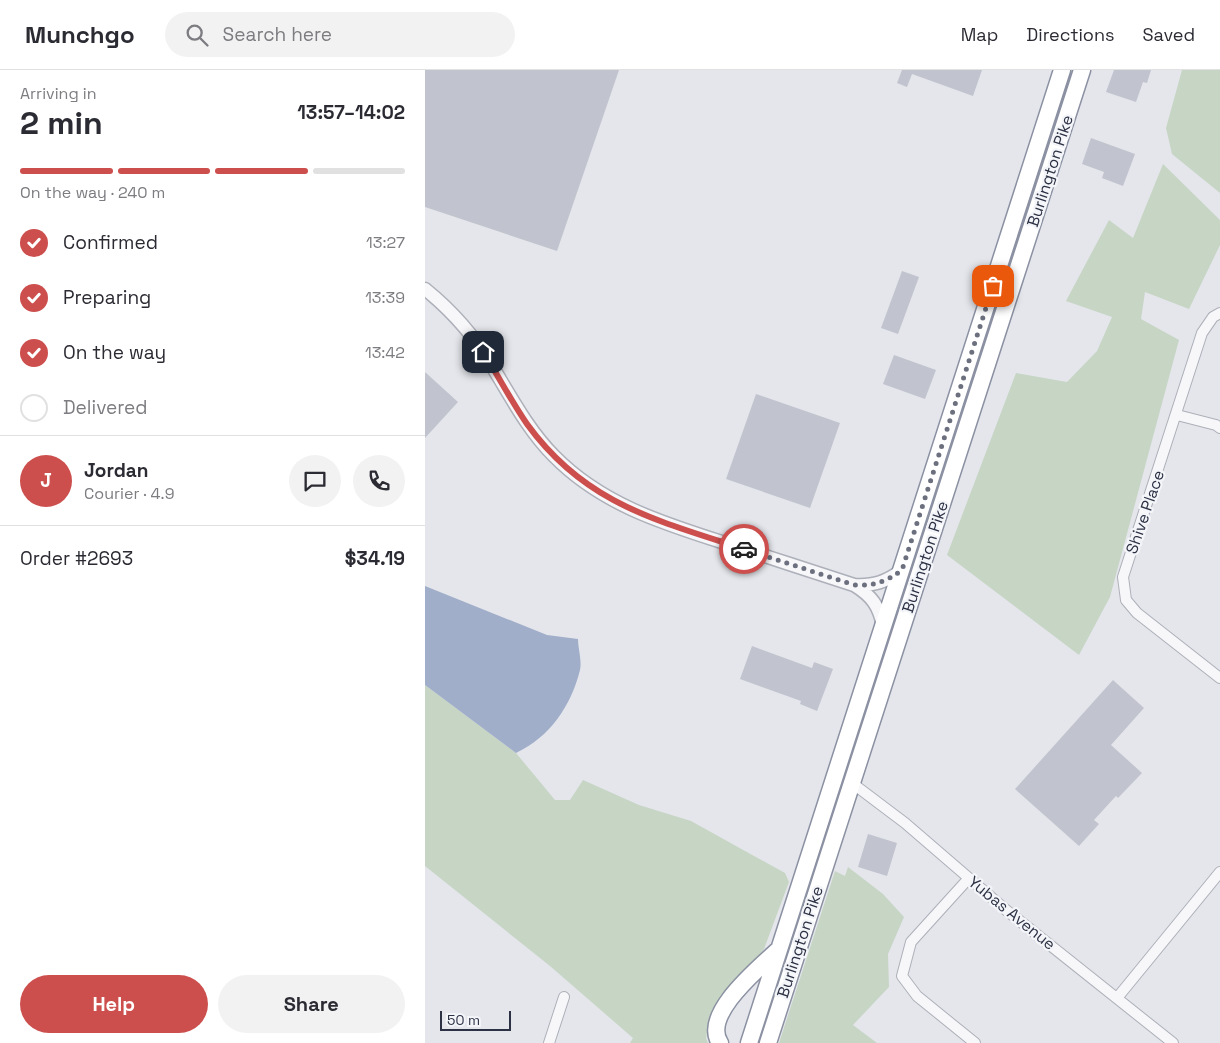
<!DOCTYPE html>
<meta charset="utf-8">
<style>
body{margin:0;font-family:"Space Grotesk",sans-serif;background:#f2f2f3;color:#2b2b33;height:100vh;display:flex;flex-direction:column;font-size:19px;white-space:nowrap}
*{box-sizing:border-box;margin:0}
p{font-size:16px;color:#7c7c81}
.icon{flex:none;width:28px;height:28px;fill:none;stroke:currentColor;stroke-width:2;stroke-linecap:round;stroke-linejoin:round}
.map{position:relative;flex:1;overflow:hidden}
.drawer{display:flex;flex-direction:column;background:#fff;width:425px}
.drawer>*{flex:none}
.scale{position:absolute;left:15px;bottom:12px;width:71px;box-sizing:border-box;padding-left:5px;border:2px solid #2c3144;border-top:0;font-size:14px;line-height:18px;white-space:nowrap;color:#2c3144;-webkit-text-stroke:4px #f4f5f9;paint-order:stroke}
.pin{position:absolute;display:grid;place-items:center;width:42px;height:42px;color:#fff;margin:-21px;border-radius:10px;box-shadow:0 2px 8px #0006}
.courier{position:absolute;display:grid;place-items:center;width:50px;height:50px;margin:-25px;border:4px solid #cc4f4d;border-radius:50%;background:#fff;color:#222;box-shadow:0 1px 6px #0007}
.head em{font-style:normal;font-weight:700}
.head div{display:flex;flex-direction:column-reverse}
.head{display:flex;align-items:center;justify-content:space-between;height:85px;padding:0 20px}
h1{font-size:32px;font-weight:700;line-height:38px}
.bar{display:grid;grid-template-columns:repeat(4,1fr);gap:8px 5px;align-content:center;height:60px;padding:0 20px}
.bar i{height:6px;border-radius:4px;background:#e1e1e2}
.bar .on{background:#cc4f4d}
.bar p{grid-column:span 4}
.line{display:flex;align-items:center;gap:12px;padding:0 20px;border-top:1px solid #e1e1e2}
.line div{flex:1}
.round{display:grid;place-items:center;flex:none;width:52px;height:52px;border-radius:26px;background:#f2f2f3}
ol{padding:0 20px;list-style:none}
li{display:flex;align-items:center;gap:15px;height:55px}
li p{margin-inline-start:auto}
li .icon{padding:5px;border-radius:50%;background:#cc4f4d;color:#fff;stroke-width:4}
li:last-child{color:#7c7c81}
li i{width:28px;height:28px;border:2px solid #e1e1e2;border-radius:50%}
.primary-button{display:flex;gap:10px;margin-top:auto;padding:10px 20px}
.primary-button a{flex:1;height:58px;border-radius:30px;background:#cc4f4d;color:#fff;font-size:20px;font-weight:700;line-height:58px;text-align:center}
.primary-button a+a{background:#f2f2f3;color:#2b2b33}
header{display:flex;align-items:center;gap:30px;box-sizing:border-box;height:70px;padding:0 25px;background:#fff;border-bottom:1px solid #e1e1e2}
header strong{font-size:24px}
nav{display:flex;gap:28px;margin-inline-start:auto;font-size:18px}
.search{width:350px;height:45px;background:#f2f2f3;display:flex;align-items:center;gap:12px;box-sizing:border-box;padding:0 18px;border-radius:28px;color:#7c7c81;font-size:19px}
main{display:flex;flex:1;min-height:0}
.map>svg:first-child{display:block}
.green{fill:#c7d5c5}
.water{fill:#a0aeca}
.building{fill:#c1c4ce}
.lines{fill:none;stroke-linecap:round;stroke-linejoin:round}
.minor-casing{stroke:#adb0b9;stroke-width:12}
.tertiary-casing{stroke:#adb0b9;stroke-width:15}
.trunk-casing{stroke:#8b91a2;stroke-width:19}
.minor{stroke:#f7f7fa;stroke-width:10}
.tertiary{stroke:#f7f7fa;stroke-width:12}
.trunk{stroke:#fff;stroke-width:16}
.done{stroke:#6c707e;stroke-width:5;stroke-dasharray:0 9}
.route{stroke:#cc4f4d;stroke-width:6}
.labels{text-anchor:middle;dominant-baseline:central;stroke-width:4.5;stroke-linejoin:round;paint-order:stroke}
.street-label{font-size:16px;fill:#2c3144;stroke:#f4f5f9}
</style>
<header>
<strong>Munchgo</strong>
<div class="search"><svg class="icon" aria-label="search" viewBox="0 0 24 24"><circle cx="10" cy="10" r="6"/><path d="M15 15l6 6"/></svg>Search here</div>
<nav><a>Map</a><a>Directions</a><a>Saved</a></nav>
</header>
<main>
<section class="drawer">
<div class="head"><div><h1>2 min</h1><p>Arriving in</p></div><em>13:57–14:02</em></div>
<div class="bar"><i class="on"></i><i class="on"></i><i class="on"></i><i></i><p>On the way · 240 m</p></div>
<ol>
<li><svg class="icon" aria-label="check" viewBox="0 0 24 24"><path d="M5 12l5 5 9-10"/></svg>Confirmed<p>13:27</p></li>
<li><svg class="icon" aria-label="check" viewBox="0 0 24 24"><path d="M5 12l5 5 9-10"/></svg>Preparing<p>13:39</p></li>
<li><svg class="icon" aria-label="check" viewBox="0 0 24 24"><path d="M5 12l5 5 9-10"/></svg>On the way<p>13:42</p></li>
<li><i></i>Delivered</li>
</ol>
<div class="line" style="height:90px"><b class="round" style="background:#cc4f4d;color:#fff">J</b><div><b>Jordan</b><p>Courier · 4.9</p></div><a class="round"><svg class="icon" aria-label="chat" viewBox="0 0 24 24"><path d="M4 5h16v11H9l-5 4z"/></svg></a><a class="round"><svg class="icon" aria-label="phone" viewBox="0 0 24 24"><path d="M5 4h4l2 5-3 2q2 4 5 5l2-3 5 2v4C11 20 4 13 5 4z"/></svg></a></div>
<div class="line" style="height:65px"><div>Order #2693</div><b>$34.19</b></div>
<div class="primary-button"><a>Help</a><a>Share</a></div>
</section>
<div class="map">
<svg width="795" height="973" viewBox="0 0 795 973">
<rect width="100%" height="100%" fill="#e4e6eb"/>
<!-- green -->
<path class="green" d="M757,0h38v123l-48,-39 -6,-26z
M738,94l57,56v25l-31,64 -44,-17 -4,27 38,21 -69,257 -31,58 -132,-100 69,-182 51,9 30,-31 15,-34 -46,-16 43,-81 24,18z
M0,615l91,68 39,47h15l13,-20 56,25 52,16 94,52 4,9 -25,67 -54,68 -4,21 2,5h-78l3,-5 -83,-72 -125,-100z
M423,797l35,27 21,23 -16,37 1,33 -36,38 24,18h-98l56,-172 10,5z"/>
<!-- water -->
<path class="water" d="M0,516l122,49 31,4c0,9 4,22 2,31 -9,36 -30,67 -64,83l-91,-68z"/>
<!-- building -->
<path class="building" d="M0,0h194l-62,181 -132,-44z
M477,0h80l-9,26 -61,-22 -5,13 -10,-4z
M689,0h37l-4,13 -4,-1 -7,20 -30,-10z
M666,68l44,16 -12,32 -21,-8 2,-6 -22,-8z
M477,201l17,6 -21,57 -17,-6z
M469,285l42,15 -11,29 -42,-15z
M0,302l33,30 -33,36z
M331,324l84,29 -30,85 -84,-29z
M327,576l60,22 2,-6 19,7 -16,42 -17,-7 1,-3 -61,-22z
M688,610l31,28 -33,37 31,28 -24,25 -2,-2 -22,24 5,4 -20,22 -64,-57z
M443,764l29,9 -10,33 -29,-9z"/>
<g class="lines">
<defs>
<path id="minor" d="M795,243l-7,4 -11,16 -79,244 3,23 11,13 83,65
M752,345l39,10 4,3
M427,713l53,40 101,87 167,133
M544,808l-58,64 -9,34 15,20 58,47
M692,928l103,-126
M124,973l15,-46"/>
<path id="tertiary" d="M0,219c26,21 50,48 67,77 19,31 36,64 62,90 48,49 111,68 174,88 42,14 84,27 126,41 18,11 25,21 29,41
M429,515c20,1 32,-3 48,-15"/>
<path id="trunk" d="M295,973c-19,-28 39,-75 57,-92
M324,973l313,-973
M343,973l314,-973"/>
</defs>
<!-- minor casing -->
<use href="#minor" class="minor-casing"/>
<!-- tertiary casing -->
<use href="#tertiary" class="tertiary-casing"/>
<!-- trunk casing -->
<use href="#trunk" class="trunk-casing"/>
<!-- minor -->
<use href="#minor" class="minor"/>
<!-- tertiary -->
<use href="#tertiary" class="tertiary"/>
<!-- trunk -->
<use href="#trunk" class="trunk"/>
</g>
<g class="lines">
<!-- done -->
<path class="done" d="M319,479l110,36c20,1 32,-3 48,-15l91,-284"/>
<!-- route -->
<path class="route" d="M58,282c15,23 28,49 44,72 58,80 129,96 217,125"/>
</g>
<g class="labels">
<!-- street labels -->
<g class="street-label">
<text transform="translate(625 101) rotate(-72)">Burlington Pike</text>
<text transform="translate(720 442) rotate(-71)">Shive Place</text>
<text transform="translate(500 487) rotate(-72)">Burlington Pike</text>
<text transform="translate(587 843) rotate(39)">Yubas Avenue</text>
<text transform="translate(375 872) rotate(-72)">Burlington Pike</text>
</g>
</g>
</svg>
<div class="scale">50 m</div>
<div class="pin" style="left:568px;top:216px;background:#ea580c"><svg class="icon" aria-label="bag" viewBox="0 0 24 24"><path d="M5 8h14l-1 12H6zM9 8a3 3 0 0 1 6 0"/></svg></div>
<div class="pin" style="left:58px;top:282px;background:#1f2937"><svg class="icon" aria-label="home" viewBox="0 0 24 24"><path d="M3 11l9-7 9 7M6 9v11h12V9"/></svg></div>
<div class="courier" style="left:319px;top:479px"><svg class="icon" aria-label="car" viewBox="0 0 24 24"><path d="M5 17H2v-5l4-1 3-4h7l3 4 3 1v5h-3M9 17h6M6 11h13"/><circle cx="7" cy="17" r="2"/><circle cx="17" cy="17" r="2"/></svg></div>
</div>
</main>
